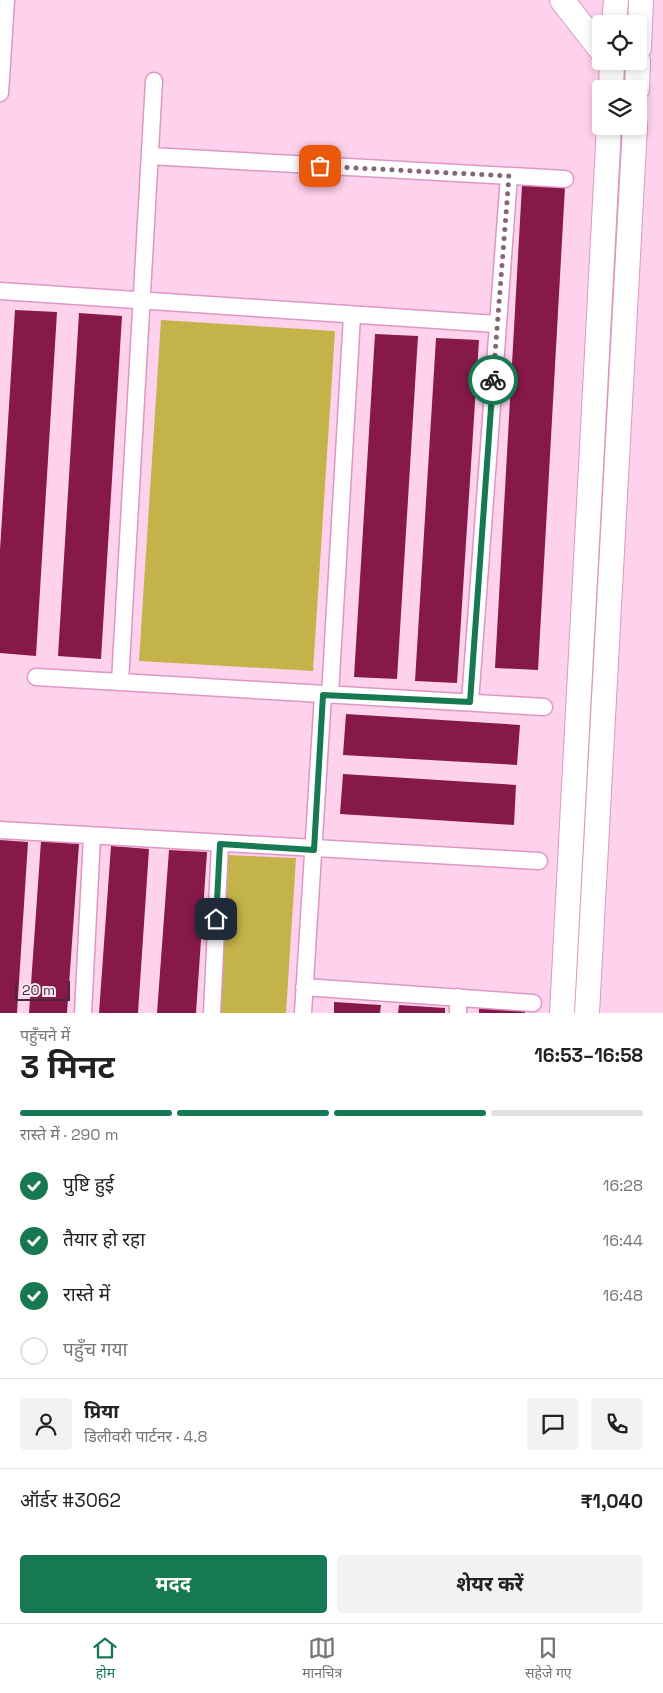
<!DOCTYPE html>
<html lang="hi">
<meta charset="utf-8">
<style>
body{margin:0;font-family:"Space Grotesk","Noto Sans Devanagari",sans-serif;background:#f2f2f2;color:#222;height:100vh;display:flex;flex-direction:column;font-size:19px;white-space:nowrap}
*{box-sizing:border-box;margin:0}
p{font-size:16px;color:#767676}
.icon{flex:none;width:28px;height:28px;fill:none;stroke:currentColor;stroke-width:2;stroke-linecap:round;stroke-linejoin:round}
.map{position:relative;height:1013px;overflow:hidden}
.drawer{display:flex;flex-direction:column;background:#fff;flex:1}
.drawer>*{flex:none}
.fabs{position:absolute;left:592px;top:15px;display:grid;gap:10px}
.fabs a{display:grid;place-items:center;width:55px;height:55px;border-radius:5px;background:#fff;box-shadow:0 2px 8px #0003;font-size:25px}
.scale{position:absolute;left:15px;bottom:12px;width:55px;box-sizing:border-box;padding-left:5px;border:2px solid #46293c;border-top:0;font-size:14px;line-height:18px;white-space:nowrap;color:#46293c;-webkit-text-stroke:4px #f8e8f2;paint-order:stroke}
.pin{position:absolute;display:grid;place-items:center;width:42px;height:42px;color:#fff;margin:-21px;border-radius:10px;box-shadow:0 2px 8px #0006}
.courier{position:absolute;display:grid;place-items:center;width:50px;height:50px;margin:-25px;border:4px solid #177951;border-radius:50%;background:#fff;color:#222;box-shadow:0 1px 6px #0007}
.overview em{font-style:normal;font-weight:700}
.overview div{display:flex;flex-direction:column-reverse}
.overview{display:flex;align-items:center;justify-content:space-between;height:85px;padding:0 20px}
h1{font-size:32px;font-weight:700;line-height:38px}
.bar{display:grid;grid-template-columns:repeat(4,1fr);gap:8px 5px;align-content:center;height:60px;padding:0 20px}
.bar i{height:6px;border-radius:4px;background:#e0e0e0}
.bar .active{background:#177951}
.bar p{grid-column:span 4}
.line{display:flex;align-items:center;gap:12px;padding:0 20px;border-top:1px solid #e0e0e0}
.line div{flex:1}
.round{display:grid;place-items:center;flex:none;width:52px;height:52px;border-radius:5px;background:#f2f2f2}
ol{padding:0 20px;list-style:none}
li{display:flex;align-items:center;gap:15px;height:55px}
li p{margin-inline-start:auto}
li .icon{padding:5px;border-radius:50%;background:#177951;color:#fff;stroke-width:4}
li:last-child{color:#767676}
li i{width:28px;height:28px;border:2px solid #e0e0e0;border-radius:50%}
.cta{display:flex;gap:10px;margin-top:auto;padding:10px 20px}
.cta a{flex:1;height:58px;border-radius:5px;background:#177951;color:#fff;font-size:20px;font-weight:700;line-height:58px;text-align:center}
.cta a+a{background:#f2f2f2;color:#222}
.menu{display:flex;justify-content:space-around;align-items:center;height:70px;border-top:1px solid #e0e0e0;background:#fff;font-size:14px;color:#767676}
.menu a{display:grid;justify-items:center;gap:2px}
.menu .active{color:#177951}
.map>svg:first-child{display:block}
.green{fill:#c4b349}
.building{fill:#871949}
.lines{fill:none;stroke-linecap:round;stroke-linejoin:round}
.street-casing{stroke:#dd97c5;stroke-width:19}
.secondary-casing{stroke:#dd97c5;stroke-width:26}
.street{stroke:#fff;stroke-width:16}
.secondary{stroke:#fff;stroke-width:24}
.done{stroke:#86647a;stroke-width:5;stroke-dasharray:0 9}
.route{stroke:#177951;stroke-width:6}
</style>
<div class="map">
<svg width="663" height="1013" viewBox="0 0 663 1013">
<rect width="100%" height="100%" fill="#fed1ed"/>
<!-- green -->
<path class="green" d="M161,320l174,11 -22,340 -174,-10z
M228,855l68,3 -10,155h-68z"/>
<!-- building -->
<path class="building" d="M522,185l43,2 -27,483 -43,-2z
M15,310l42,2 -21,344 -36,-3v-103z
M79,313l43,3 -21,343 -43,-3z
M375,334l43,2 -21,343 -43,-2z
M436,338l43,2 -22,343 -42,-2z
M346,714l174,11 -3,40 -174,-10z
M343,774l173,11 -2,40 -174,-11z
M0,840l28,2 -11,171h-17z
M41,841l38,3 -12,169h-38z
M111,846l38,3 -11,164h-39z
M169,850l38,2 -11,161h-39z
M334,1002l47,3 -1,8h-46z
M399,1005l46,3v5h-47z
M479,1008l46,3v2h-46z"/>
<g class="lines">
<defs>
<path id="street" d="M0,93l6,-93
M150,156l415,23
M0,291l497,33
M36,677l508,30
M120,682l34,-601
M330,695l22,-379
M470,702l39,-526
M0,830l539,31
M304,987l229,16
M83,1013l9,-177
M212,1013l8,-169
M303,1013l20,-318
M458,1013v-16"/>
<path id="secondary" d="M562,0l39,50
M614,24l2,-24
M639,48l2,-48
M611,89l1,-28
M637,89l1,-28
M562,1013l47,-887
M587,1013l48,-887"/>
</defs>
<!-- street casing -->
<use href="#street" class="street-casing"/>
<!-- secondary casing -->
<use href="#secondary" class="secondary-casing"/>
<!-- street -->
<use href="#street" class="street"/>
<!-- secondary -->
<use href="#secondary" class="secondary"/>
</g>
<g class="lines">
<!-- done -->
<path class="done" d="M320,166l189,10 -16,204"/>
<!-- route -->
<path class="route" d="M216,919l4,-75 94,6 9,-155 147,7 23,-322"/>
</g>
</svg>
<div class="fabs">
<a><svg class="icon" aria-label="locate" viewBox="0 0 24 24"><circle cx="12" cy="12" r="6"/><path d="M12 2v4M12 18v4M2 12h4M18 12h4"/></svg></a>
<a><svg class="icon" aria-label="layers" viewBox="0 0 24 24"><path d="M12 4l9 5-9 5-9-5zM3 14l9 5 9-5"/></svg></a>
</div>
<div class="scale">20 m</div>
<div class="pin" style="left:320px;top:166px;background:#ea580c"><svg class="icon" aria-label="bag" viewBox="0 0 24 24"><path d="M5 8h14l-1 12H6zM9 8a3 3 0 0 1 6 0"/></svg></div>
<div class="pin" style="left:216px;top:919px;background:#1f2937"><svg class="icon" aria-label="home" viewBox="0 0 24 24"><path d="M3 11l9-7 9 7M6 9v11h12V9"/></svg></div>
<div class="courier" style="left:493px;top:380px"><svg class="icon" aria-label="bike" viewBox="0 0 24 24"><circle cx="6" cy="16" r="4"/><circle cx="18" cy="16" r="4"/><path d="M6 16l4-8h5l3 8M10 8l3 8H6M13 5h3"/></svg></div>
</div>
<section class="drawer">
<div class="overview"><div><h1>3 मिनट</h1><p>पहुँचने में</p></div><em>16:53–16:58</em></div>
<div class="bar"><i class="active"></i><i class="active"></i><i class="active"></i><i></i><p>रास्ते में · 290 m</p></div>
<ol>
<li><svg class="icon" aria-label="check" viewBox="0 0 24 24"><path d="M5 12l5 5 9-10"/></svg>पुष्टि हुई<p>16:28</p></li>
<li><svg class="icon" aria-label="check" viewBox="0 0 24 24"><path d="M5 12l5 5 9-10"/></svg>तैयार हो रहा<p>16:44</p></li>
<li><svg class="icon" aria-label="check" viewBox="0 0 24 24"><path d="M5 12l5 5 9-10"/></svg>रास्ते में<p>16:48</p></li>
<li><i></i>पहुँच गया</li>
</ol>
<div class="line" style="height:90px"><a class="round"><svg class="icon" aria-label="person" viewBox="0 0 24 24"><circle cx="12" cy="8" r="4"/><path d="M4 21q1-7 8-7t8 7"/></svg></a><div><b>प्रिया</b><p>डिलीवरी पार्टनर · 4.8</p></div><a class="round"><svg class="icon" aria-label="chat" viewBox="0 0 24 24"><path d="M4 5h16v11H9l-5 4z"/></svg></a><a class="round"><svg class="icon" aria-label="phone" viewBox="0 0 24 24"><path d="M5 4h4l2 5-3 2q2 4 5 5l2-3 5 2v4C11 20 4 13 5 4z"/></svg></a></div>
<div class="line" style="height:65px"><div>ऑर्डर #3062</div><b>₹1,040</b></div>
<div class="cta"><a>मदद</a><a>शेयर करें</a></div>
</section>
<nav class="menu">
<a class="active"><svg class="icon" aria-label="home" viewBox="0 0 24 24"><path d="M3 11l9-7 9 7M6 9v11h12V9"/></svg>होम</a>
<a><svg class="icon" aria-label="map" viewBox="0 0 24 24"><path d="M3 6l6-2 6 2 6-2v14l-6 2-6-2-6 2zM9 4v14M15 6v14"/></svg>मानचित्र</a>
<a><svg class="icon" aria-label="saved" viewBox="0 0 24 24"><path d="M7 4h10v16l-5-4-5 4z"/></svg>सहेजे गए</a>
</nav>
